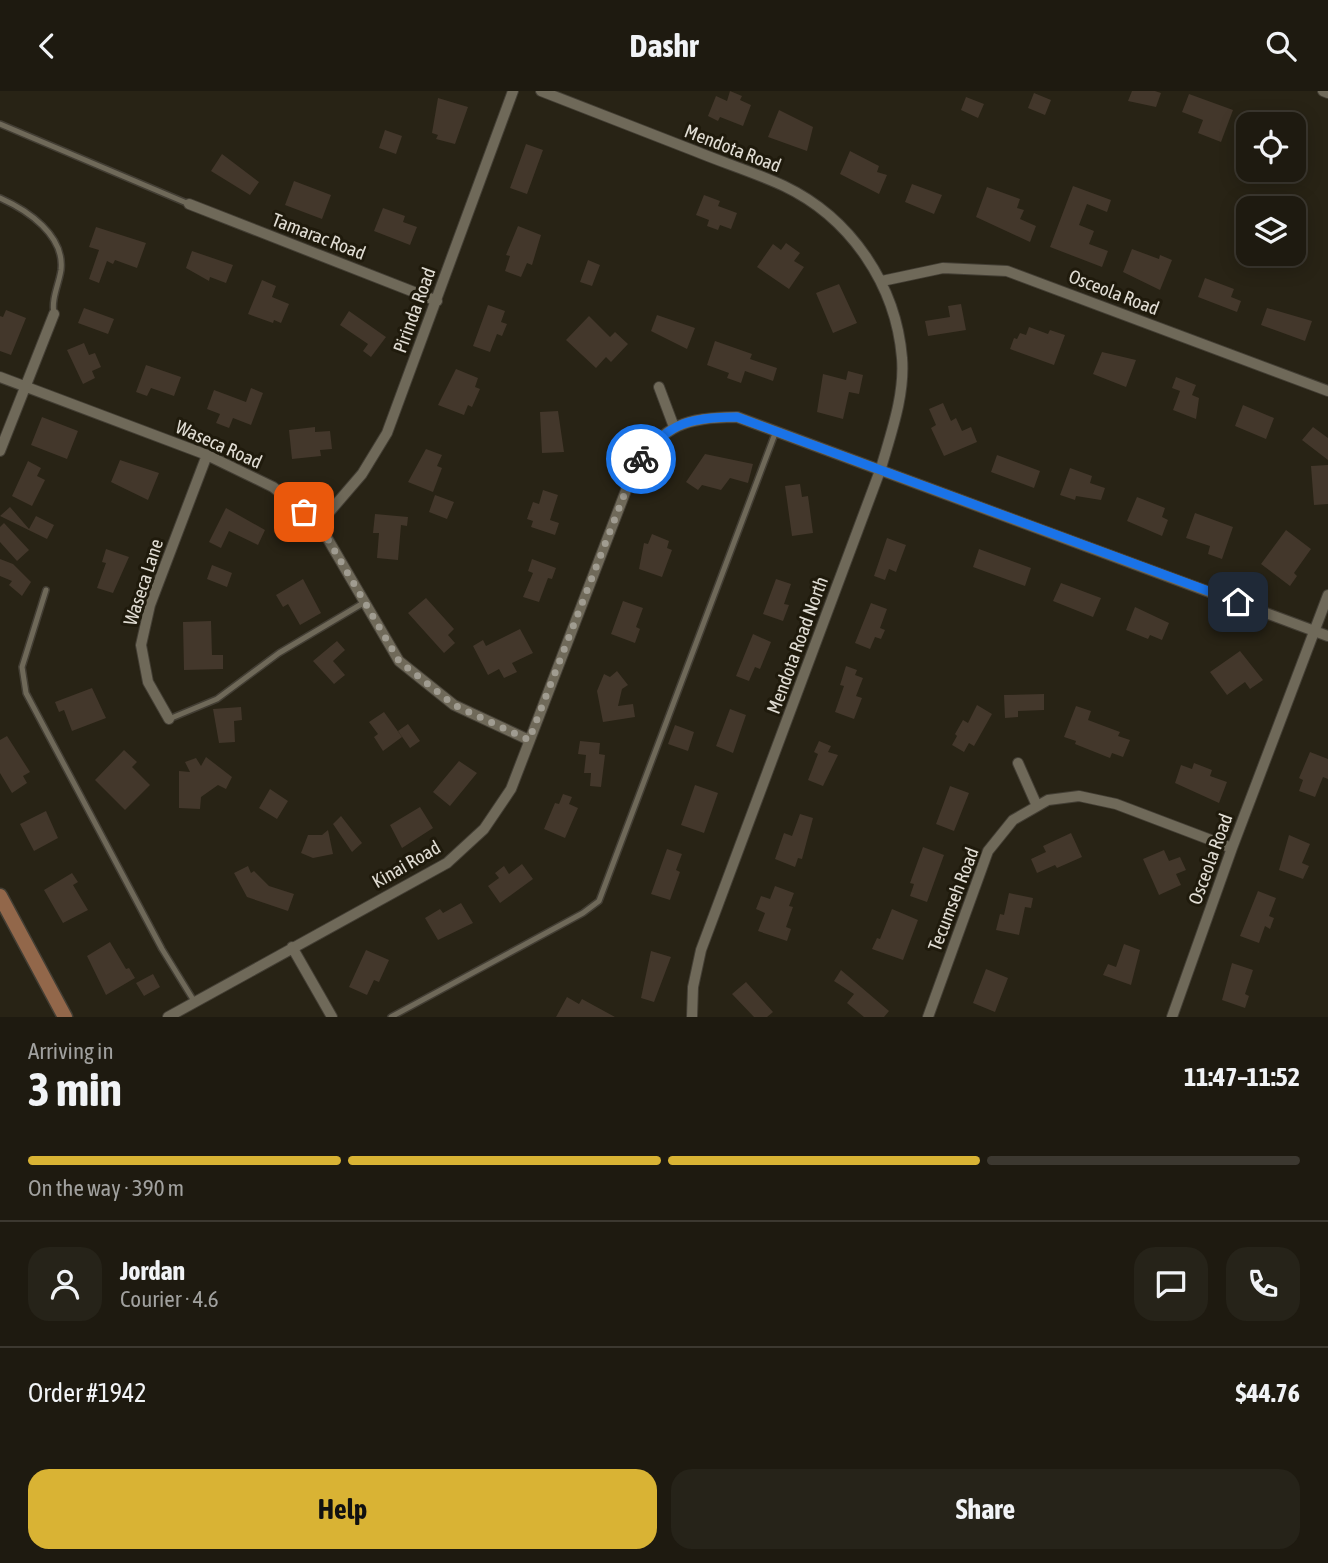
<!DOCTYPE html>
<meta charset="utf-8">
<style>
body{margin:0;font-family:"Asap Condensed",sans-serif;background:#262319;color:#f1f3f6;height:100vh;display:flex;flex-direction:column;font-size:26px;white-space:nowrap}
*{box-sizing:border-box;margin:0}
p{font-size:23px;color:#a1a19f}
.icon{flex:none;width:38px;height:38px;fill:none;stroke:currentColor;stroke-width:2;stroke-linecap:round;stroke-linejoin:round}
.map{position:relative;height:926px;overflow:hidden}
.sheet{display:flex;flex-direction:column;background:#1e1a10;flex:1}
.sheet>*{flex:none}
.fabs{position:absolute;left:1236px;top:21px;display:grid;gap:14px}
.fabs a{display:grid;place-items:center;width:70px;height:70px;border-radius:14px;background:#1e1a10;box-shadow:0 4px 18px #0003,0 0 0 2px #3c3830;font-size:35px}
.pin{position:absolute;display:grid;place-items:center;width:60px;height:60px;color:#fff;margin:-30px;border-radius:14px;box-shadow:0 4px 10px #0006}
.courier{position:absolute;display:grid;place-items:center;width:70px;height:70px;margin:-35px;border:5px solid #1a73e8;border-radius:50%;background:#fff;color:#222;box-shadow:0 2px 9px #0007}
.summary em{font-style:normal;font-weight:700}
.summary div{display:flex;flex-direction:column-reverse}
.summary{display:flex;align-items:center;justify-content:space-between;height:119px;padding:0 28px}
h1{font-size:46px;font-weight:700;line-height:52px}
.bar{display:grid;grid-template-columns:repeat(4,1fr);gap:10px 7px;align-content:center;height:84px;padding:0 28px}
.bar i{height:9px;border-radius:5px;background:#3c3830}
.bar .selected{background:#d9b334}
.bar p{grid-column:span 4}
.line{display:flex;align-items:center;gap:18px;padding:0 28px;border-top:2px solid #3c3830}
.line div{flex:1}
.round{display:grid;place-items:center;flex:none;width:74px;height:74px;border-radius:21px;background:#262319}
.cta{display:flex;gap:14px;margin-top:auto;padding:14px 28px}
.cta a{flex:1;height:80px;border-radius:21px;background:#d9b334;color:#111;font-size:28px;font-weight:700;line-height:80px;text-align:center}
.cta a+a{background:#262319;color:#f1f3f6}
header{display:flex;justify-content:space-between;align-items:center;height:91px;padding:0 28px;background:#1e1a10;font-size:32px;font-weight:700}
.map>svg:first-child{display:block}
.building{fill:#43372b}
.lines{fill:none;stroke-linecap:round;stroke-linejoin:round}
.service-casing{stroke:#433e34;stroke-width:8}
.minor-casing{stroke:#433e34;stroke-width:12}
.secondary-casing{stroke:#433e34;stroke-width:17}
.service{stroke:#6f6959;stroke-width:5}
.minor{stroke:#6f6959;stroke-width:10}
.secondary{stroke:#92674a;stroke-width:14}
.done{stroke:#a09c91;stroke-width:7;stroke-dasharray:0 12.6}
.route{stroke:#1a73e8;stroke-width:9}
.labels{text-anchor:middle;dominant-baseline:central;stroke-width:6;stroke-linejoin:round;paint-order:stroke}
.street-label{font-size:19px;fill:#e1ddd4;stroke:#1f1a0c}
</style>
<header><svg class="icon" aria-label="back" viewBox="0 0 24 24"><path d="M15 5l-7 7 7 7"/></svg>Dashr<svg class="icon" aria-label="search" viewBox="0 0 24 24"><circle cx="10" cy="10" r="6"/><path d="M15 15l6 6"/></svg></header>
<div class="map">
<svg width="1328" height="926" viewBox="0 0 1328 926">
<rect width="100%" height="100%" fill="#282315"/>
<!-- building -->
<path class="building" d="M730,0l12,5 -2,4 11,5 -8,21 -23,-9 -2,4 -10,-5 8,-20 11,5z
M1132,0h23l6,2 -5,14 -28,-6z
M1034,2l17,7 -6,15 -17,-7z
M1189,3l44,16 -12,32 -23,-9 5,-13 -21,-8z
M966,6l18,7 -6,14 -17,-8z
M438,7l30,9 -13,37 -19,-5 2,-4 -6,-2z
M779,19l34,17 -6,24 -39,-14z
M385,39l17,6 -6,18 -17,-6z
M526,53l17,6 -16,44 -17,-6z
M850,60l29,15 -2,6 10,3 -8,19 -39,-20z
M222,63l37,28 -9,13 -39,-24z
M294,90l37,14 -9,24 -37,-14z
M912,93l30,11 -8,19 -29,-12z
M1073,95l38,14 -4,12 -20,-8 -8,21 15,6 -5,13 19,7 -6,16 -52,-20z
M987,96l33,12 -3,9 7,2 -4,9 16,7 -6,16 -54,-25z
M704,104l16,6 -2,5 19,7 -6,16 -11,-4 -2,5 -11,-4 2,-6 -13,-5z
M383,117l22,8 -2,6 14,5 -7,18 -36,-14z
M518,135l23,9 -9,30 -5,-2 -6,14 -16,-6 5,-15 -4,-1z
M96,136l50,16 -9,25 -22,-8 -2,4 -6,-3 -8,22 -10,-4 10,-29 -10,-3z
M786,152l14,10 -6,8 10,6 -15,22 -32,-22 16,-23 8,6z
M1132,158l27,10 1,-4 12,5 -12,30 -37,-18z
M192,160l41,14 -7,18 -16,-6 -1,4 -23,-13z
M588,169l12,5 -8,21 -12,-4z
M1205,187l29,11 -3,8 10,4 -4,11 -39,-15z
M262,189l14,6 -4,11 17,7 -8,19 -7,-3 -1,3 -25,-9z
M839,193l18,39 -24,10 -17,-40z
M961,213l5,26 -38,6 -3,-15 25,-4 -2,-11z
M488,214l17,6 -4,11 6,2 -5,12 -5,-2 -7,18 -17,-6z
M84,217l30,11 -6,15 -30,-11z
M1267,217l45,13 -7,20 -44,-16z
M6,219l20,8 -15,37 -11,-4v-35l3,1z
M349,220l37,26 -15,20 -8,-6 5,-7 -28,-19z
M657,224l38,13 -8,21 -36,-18z
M589,225l21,21 5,-5 13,12 -17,18 -5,-5 -10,11 -30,-28z
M1029,236l19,7 2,-4 15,5 -11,30 -44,-16 4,-11 3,1 3,-6 6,2z
M715,250l37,13 -2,5 27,9 -4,13 -28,-10 -4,12 -14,-5 2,-5 -22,-8z
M84,252l5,12 6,-2 6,14 -9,4 3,7 -12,6 -16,-34z
M1102,261l34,8 -10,27 -33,-13z
M146,274l35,12 -7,19 -23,-8 -4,8 -11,-4z
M456,278l22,9 -3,9 5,2 -8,18 -4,-2 -4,10 -26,-10z
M848,280l15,4 -4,19 -10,-2 -6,27 -26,-7 6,-38 23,6z
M1176,286l20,8 -4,10 7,3 -3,21 -23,-9 7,-19 -8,-3z
M251,297l12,5 -12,32 -18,-7 -4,10 -13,-5 4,-9 -13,-5 7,-19 32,12z
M943,312l8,18 5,-3 6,13 9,-4 6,15 -33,14 -13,-28 5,-3 -7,-16z
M1243,314l31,13 -8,21 -31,-13z
M558,320l6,41 -22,1 -2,-41z
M42,326l36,14 -11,28 -36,-14z
M315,336v5l15,-1 2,18 -12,1 1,6 -29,3 -3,-29z
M1313,336l15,11v22l-26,-20z
M426,358l16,6 -5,11 5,2 -9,24 -25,-10z
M705,363l48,10 -5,19 -18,-5 -9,12 -19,-5 -4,5 -12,-8z
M997,364l43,16 -6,17 -43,-16z
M120,369l39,13 -11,27 -37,-18z
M28,370l13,7 -4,8 8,4 -13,26 -20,-10z
M1328,374v39l-14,1 -3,-39z
M1070,377l22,8 -2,7 15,5 -4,12 -25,-4 -1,4 -15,-5z
M800,393l2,13 6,-1 5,37 -21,3 -7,-50z
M543,399l15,5 -8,25 9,3 -4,12 -24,-8 2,-6 -6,-2 6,-17 6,2z
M435,404l19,7 -7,17 -18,-7z
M1137,406l28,11 -3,9 6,3 -6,16 -35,-15z
M10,416l19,22 7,-13 18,9 -7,14 -47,-23z
M226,417l39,22 -7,15 -29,-14 -8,17 -12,-6z
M1195,422l38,14 -11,32 -14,-5 2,-8 -24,-8z
M375,423l33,3 -1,9 -6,-1 -3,35 -21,-2 2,-25h-6z
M4,432l25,27 -12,11 -17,-19v-15z
M1286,439l25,19 -17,24 3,3 -7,10 -29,-22z
M652,443l17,7 -2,7 5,2 -10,27 -23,-8 5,-26 4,1z
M887,447l19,7 -10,27 -7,-3 -4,11 -11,-4z
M106,458l23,8 -16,36 -16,-5 9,-25 -4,-1z
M979,458l52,19 -6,18 -52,-19z
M0,468l13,5 18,18 -9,14 -13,-11 3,-4 -12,-5z
M532,468l24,9 -4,11 -4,-1 -9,24 -16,-5 10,-24 -5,-2z
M212,474l20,8 -5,14 -20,-8z
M303,488l18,34 -21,12 -12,-21 -5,3 -7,-12z
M776,488l15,5 -7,20 5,1 -6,16 -20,-7z
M1061,492l40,15 -8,19 -40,-16z
M426,507l28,31 -6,6 7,8 -11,10 -36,-40z
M623,510l20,7 -7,19 4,2 -5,14 -24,-9z
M871,512l16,6 -7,19 5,2 -4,9 -6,-2 -5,12 -15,-6z
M1135,516l34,16 -7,17 -12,-5 -2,4 -22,-9z
M211,530l1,34h11v14l-39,1 -1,-48z
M520,538l13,24 -21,10 5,9 -13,6 -5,-9 -11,6 -15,-29 10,-6 3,6z
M753,543l18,8 -11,27 -5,-2 -6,14 -13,-5z
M337,550l8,9 -12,11 12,14 -11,9 -21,-23z
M1240,560l23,29 -13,9 -5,-7 -18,13 -17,-23z
M846,575l11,4 -2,5 8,3 -7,18 6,2 -8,21 -19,-7 9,-26 -4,-1z
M617,580l11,14 -6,4 -4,17 15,-2 2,13 -32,5 -6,-31 7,-17 6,3z
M92,597l14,30 -34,13 -8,-21 -5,2 -4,-10z
M1044,603v16l-26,1v6l-13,1 -1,-23z
M977,614l15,9 -18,32 -5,-3 -5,9 -12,-7 5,-9 -2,-2 8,-14 5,3z
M1076,615l15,5 -3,9 32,12 -2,4 12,4 -7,17 -11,-4 -2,5 -35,-14 1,-3 -12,-4z
M241,616l1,13 -8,1 1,21 -16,1 -6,-34z
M730,618l16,6 -13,38 -17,-7z
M384,621l18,25 -19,14 -9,-14 4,-3 -9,-12z
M408,633l12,17 -10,7 -12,-17z
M675,634l19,7 -6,19 -20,-7z
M7,645l23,36 -7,4 4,7 -15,10 -12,-20v-33z
M580,650l20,2 -1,11 6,1 -4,32 -11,-1 1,-13h-7l2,-18 -8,-1z
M819,650l12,5 -3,6 10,3 -15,31 -15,-6 10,-26 -4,-2z
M124,659l13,12 -5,5 18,18 -25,25 -30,-30z
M1310,661l18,7v20l-5,-2 -8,20 -16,-6 4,-11 -4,-2z
M206,666l26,20 -6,12 -8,-4 -17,12 -1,12 -21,-1v-37l11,1 -5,-10 11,-4 5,8z
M459,670l18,12 -27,33 -17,-14z
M1194,672l18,7 -2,6 17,6 -8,21 -44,-20 6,-18 11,4z
M695,694l23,8 -14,40 -23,-8z
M950,695l19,7 -15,38 -18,-7z
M270,698l18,12 -11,18 -18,-11z
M563,703l9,3 -3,7 9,4 -13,30 -21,-9 11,-26 4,1z
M420,716l13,21 -31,20 -12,-23z
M46,720l12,27 -24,13 -14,-27z
M800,723l13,4 -11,41 -4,-1 -3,9 -20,-8 9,-26 8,3z
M341,725l21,27 -10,9 -19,-28z
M328,739l5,24 -20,4 -12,-5 7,-18h14z
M1071,742l11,24 -25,11 -2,-3 -18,8 -6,-14 15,-7 -3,-6z
M1289,744l21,9 -8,19 7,3 -6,13 -24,-9z
M923,756l21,8 -17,47 -17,-6 4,-12 -4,-1z
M667,758l15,5 -6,16 4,2 -10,28 -19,-6z
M1164,759l5,11 11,-4 6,13 -10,4 5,11 -22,10 -16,-36z
M522,773l11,15 -33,24 -12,-17 11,-8 -4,-5 9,-7 5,8z
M248,775l3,7 3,-2 15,15 25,8 -6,17 -41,-14 -13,-24z
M72,782l6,9 -5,3 15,25 -25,13 -19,-33z
M775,795l19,7 -5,13 4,1 -7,20 5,2 -4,12 -29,-10 7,-18 -9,-4 5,-13 9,3z
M1258,800l18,7 -7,18 5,2 -4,11 -5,-3 -6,17 -19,-7z
M1009,802l24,5 -2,10 -6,-1 -6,28 -23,-5 4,-16 4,1z
M461,812l12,20 -35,17 -13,-22 15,-9 3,4z
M892,818l26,11 -15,40 -31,-11 5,-11 3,1z
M110,851l16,27 3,-1 6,10 -29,17 -19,-39z
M1124,853l16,6 -9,35 -28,-10 5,-11 8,3z
M366,859l23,10 -10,22 -5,-2 -7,15 -18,-8z
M651,860l20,6 -17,45 -13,-4z
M1232,872l21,7 -8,24 4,2 -4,12 -23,-8z
M986,878l22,9 -13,34 -22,-9z
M841,879l48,41 -5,6h-20l-17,-14 7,-9 -20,-13z
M153,883l7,13 -16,9 -8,-13z
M746,891l27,30 -6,5h-13l-22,-23z
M567,906l12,7 3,-5 33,18h-59z"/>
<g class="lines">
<defs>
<path id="service" d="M0,33l189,80
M0,107c27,12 65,37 61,72 -2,14 -10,29 -7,44
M46,499l-24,77 4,26 136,256 32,52
M169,628l48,-20 62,-46 86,-51
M391,926l192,-104 16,-12 177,-470"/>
<path id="minor" d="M541,0c51,20 103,40 154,60 29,12 61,22 89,35 67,32 112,99 118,172 3,37 -11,75 -21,110l-180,482 -8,37 -1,30
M1323,0l5,2
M189,113l248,97
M882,190l61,-13 64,3 321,120
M0,286l207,78 66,32 46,37 80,137 55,44 75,35
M659,296l15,40
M0,360l54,-137
M319,433l43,-50 25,-41 126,-342
M169,628l-21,-37 -7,-37 9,-40 57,-150
M1018,672l19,43
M292,856l40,70
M168,926l279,-154 37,-34 27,-40 124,-322c32,-43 48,-49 102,-50l591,219
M928,926l60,-166 25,-31 35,-20 31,-4 37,8 116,44
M1172,926l60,-169 96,-253"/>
<path id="secondary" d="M0,805l65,121"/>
</defs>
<!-- service casing -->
<use href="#service" class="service-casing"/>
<!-- minor casing -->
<use href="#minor" class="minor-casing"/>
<!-- secondary casing -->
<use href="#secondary" class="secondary-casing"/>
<!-- service -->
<use href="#service" class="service"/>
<!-- minor -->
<use href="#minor" class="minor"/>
<!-- secondary -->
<use href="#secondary" class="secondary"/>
</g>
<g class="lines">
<!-- done -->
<path class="done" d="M304,421l15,12 80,137 55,44 75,35 106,-273 6,-8"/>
<!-- route -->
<path class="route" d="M641,368c28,-37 51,-42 96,-42l501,185"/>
</g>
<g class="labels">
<!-- street labels -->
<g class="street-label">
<text transform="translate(733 57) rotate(21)">Mendota Road</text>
<text transform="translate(319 145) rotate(21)">Tamarac Road</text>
<text transform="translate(1114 201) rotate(21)">Osceola Road</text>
<text transform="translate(414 219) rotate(-70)">Pirinda Road</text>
<text transform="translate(219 353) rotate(24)">Waseca Road</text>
<text transform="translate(143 491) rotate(-72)">Waseca Lane</text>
<text transform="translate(797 554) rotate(-70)">Mendota Road North</text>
<text transform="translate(1210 768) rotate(-70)">Osceola Road</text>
<text transform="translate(406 773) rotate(-30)">Kinai Road</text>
<text transform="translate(953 808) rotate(-69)">Tecumseh Road</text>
</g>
</g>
</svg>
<div class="fabs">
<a><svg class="icon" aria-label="locate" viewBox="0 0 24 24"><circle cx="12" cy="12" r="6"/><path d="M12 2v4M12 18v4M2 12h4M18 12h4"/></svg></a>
<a><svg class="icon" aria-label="layers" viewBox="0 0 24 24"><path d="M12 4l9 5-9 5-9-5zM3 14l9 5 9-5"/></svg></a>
</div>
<div class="pin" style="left:304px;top:421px;background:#ea580c"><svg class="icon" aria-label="bag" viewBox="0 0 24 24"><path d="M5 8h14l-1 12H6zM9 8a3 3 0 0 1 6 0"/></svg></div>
<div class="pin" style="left:1238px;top:511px;background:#1f2937"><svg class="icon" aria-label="home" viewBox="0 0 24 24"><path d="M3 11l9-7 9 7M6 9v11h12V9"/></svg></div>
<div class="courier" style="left:641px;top:368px"><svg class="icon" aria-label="bike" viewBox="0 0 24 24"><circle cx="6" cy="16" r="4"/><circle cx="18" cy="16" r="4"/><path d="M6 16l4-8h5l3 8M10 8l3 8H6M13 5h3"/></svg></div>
</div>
<section class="sheet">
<div class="summary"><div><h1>3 min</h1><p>Arriving in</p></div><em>11:47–11:52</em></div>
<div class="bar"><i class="selected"></i><i class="selected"></i><i class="selected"></i><i></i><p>On the way · 390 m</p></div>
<div class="line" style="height:126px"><a class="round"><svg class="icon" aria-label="person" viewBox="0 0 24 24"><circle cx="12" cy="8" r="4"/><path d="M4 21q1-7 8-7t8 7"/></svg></a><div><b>Jordan</b><p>Courier · 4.6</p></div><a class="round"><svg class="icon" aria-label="chat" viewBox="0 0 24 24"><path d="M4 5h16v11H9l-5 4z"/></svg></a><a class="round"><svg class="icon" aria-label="phone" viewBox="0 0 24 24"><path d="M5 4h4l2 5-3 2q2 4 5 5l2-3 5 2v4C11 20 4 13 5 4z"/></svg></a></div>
<div class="line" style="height:91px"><div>Order #1942</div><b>$44.76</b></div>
<div class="cta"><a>Help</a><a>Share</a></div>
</section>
